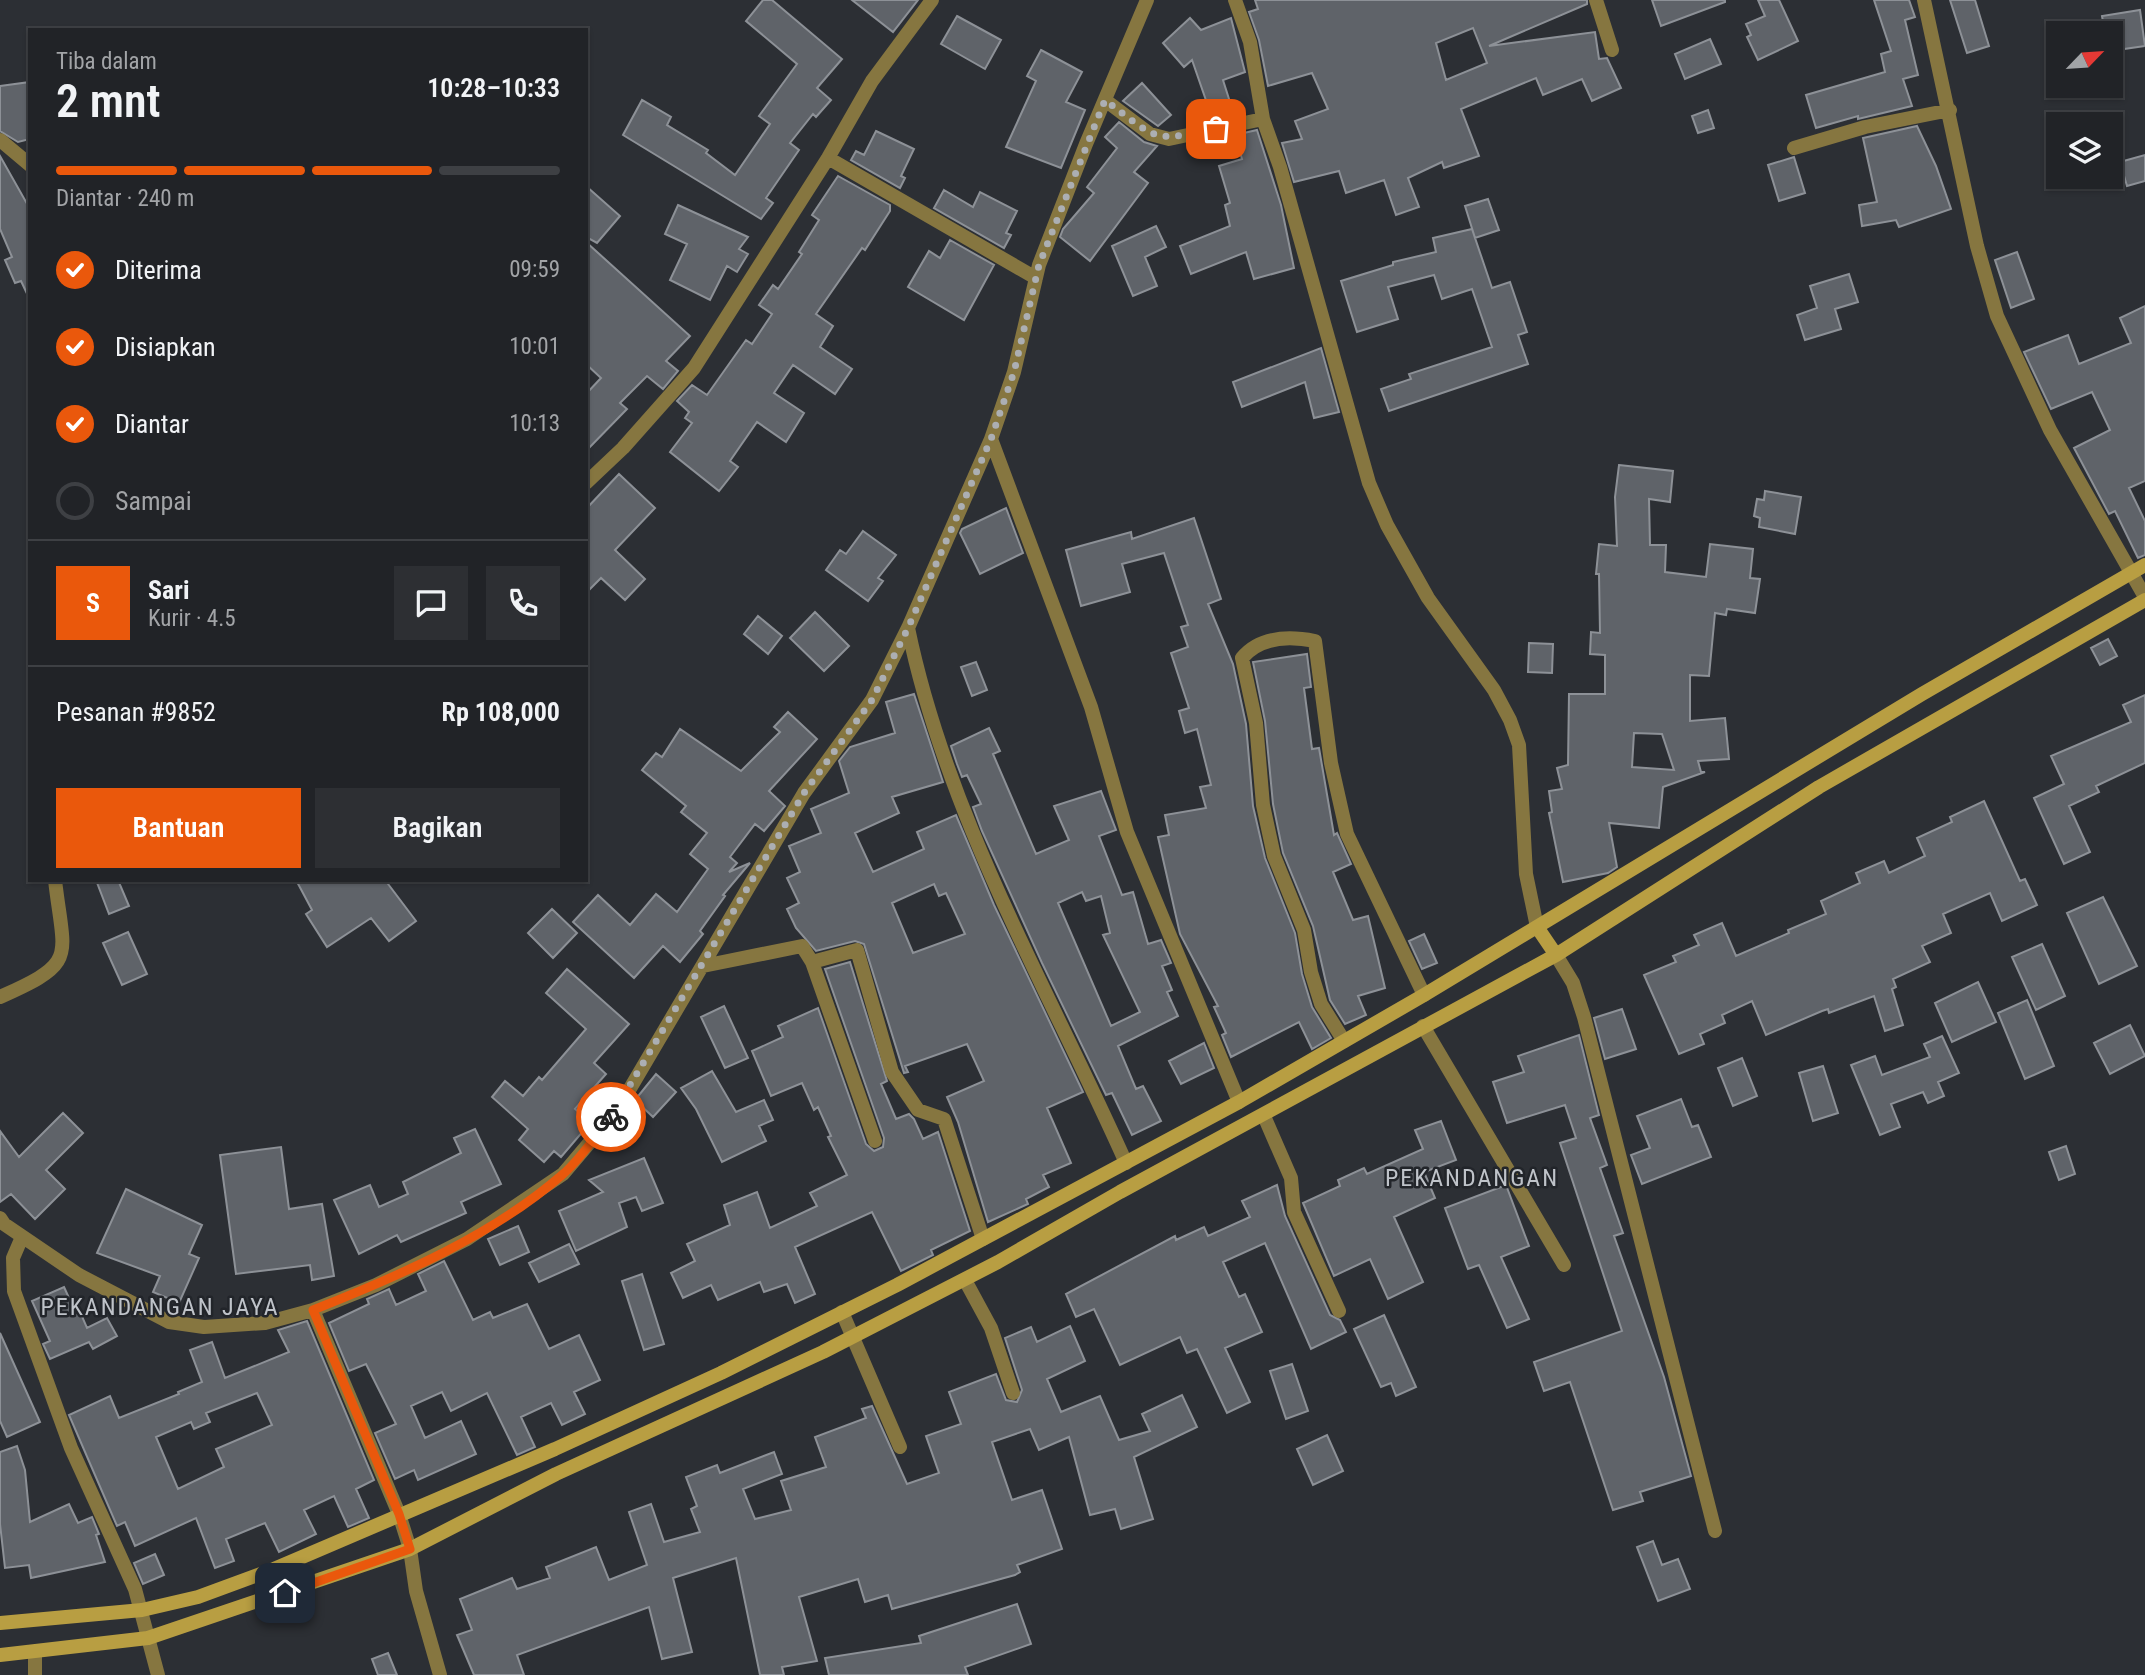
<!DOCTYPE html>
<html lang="id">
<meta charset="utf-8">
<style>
body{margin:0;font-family:"Roboto Condensed",sans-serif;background:#2d2f33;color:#f1f3f6;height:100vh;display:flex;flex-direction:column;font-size:26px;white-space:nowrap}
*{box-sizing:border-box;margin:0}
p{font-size:23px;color:#a2a4a7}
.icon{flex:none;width:38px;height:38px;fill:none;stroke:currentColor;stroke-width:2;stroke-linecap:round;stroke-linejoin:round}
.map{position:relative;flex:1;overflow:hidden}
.side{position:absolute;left:28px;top:28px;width:560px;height:854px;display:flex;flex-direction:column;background:#212327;border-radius:0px;box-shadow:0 2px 5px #0004,0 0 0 2px #3e4044}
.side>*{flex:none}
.needle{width:46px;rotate:65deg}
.fabs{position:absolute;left:2046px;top:21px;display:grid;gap:14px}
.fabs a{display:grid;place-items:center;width:77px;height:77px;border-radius:0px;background:#212327;box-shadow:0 2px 5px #0004,0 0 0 2px #3e4044;font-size:35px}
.pin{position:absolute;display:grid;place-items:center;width:60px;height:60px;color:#fff;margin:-30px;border-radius:14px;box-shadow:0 4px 10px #0006}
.courier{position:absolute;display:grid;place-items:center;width:70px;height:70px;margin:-35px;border:5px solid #ea580c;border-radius:50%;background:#fff;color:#222;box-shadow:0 2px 9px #0007}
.head em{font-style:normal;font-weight:600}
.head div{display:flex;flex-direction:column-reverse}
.head{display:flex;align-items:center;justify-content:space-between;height:119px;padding:0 28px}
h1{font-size:46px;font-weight:600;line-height:52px}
.bar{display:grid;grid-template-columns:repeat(4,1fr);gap:10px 7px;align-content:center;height:84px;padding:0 28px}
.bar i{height:9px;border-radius:5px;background:#3e4044}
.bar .active{background:#ea580c}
.bar p{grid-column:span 4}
.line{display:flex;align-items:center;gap:18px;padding:0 28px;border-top:2px solid #3e4044}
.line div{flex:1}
.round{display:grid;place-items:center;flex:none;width:74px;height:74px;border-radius:0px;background:#2d2f33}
ol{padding:0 28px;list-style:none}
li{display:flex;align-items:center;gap:21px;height:77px}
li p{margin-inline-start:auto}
li .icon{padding:7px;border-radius:50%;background:#ea580c;color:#fff;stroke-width:4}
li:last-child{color:#a2a4a7}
li i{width:38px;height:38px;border:4px solid #3e4044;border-radius:50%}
.primary-button{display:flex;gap:14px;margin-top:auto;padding:14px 28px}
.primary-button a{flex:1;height:80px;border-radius:0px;background:#ea580c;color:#fff;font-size:28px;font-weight:600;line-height:80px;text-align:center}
.primary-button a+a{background:#2d2f33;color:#f1f3f6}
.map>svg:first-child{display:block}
.building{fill:#5f6369;stroke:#8d9197;stroke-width:2;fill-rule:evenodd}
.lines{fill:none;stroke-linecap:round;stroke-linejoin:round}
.minor{stroke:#867640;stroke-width:14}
.secondary{stroke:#b89e42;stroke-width:14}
.done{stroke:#acafb3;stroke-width:7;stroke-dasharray:0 12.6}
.route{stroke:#ea580c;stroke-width:9}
.labels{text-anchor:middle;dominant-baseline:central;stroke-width:5;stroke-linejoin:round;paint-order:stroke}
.quarter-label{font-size:24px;letter-spacing:2px;fill:#bfc3c9;stroke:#22252a}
</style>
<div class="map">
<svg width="2145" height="1675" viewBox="0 0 2145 1675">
<rect width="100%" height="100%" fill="#2c2f34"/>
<!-- building -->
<path class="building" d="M763,0h9l70,59 -25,29 14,12 -15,17 -3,-3 -23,29 9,7 -33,48 7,5 -12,16 -138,-84 19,-35 29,17 -4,8 41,25 -2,3 29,22 35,-51 -11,-8 38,-52 -51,-43z
M852,0h66l-25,32z
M1255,0h332v4l-98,42 106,-14 4,27 8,-1 14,30 -29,13 -10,-22 -39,16 -7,-17 -75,31 18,47 -35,12 -2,-6 -34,16 11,29 -23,8 -12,-35 -38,13 -7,-22 -45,11 -12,-39 20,-4 -7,-18 33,-12 -16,-36 -44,13 -9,-46 -10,-28 9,-3zM1473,28l14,35 -41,17 -10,-37z
M1652,0h73v2l-64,24z
M1758,0h21l19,41 -40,19 -11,-23 4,-2 -5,-11 19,-8z
M1874,0h35l6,17 -10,3 13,55 -15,4 9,27 -54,13v-3l-42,12 -10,-33 79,-23 -4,-18 10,-3z
M1950,0h25l14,46 -22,7z
M2140,10l5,36 -35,5v-18h-5l-3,-17z
M957,16l44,24 -16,29 -44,-25z
M1190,18l11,12 30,-12 14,54 -22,8 7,22 -21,7 -17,-49 -8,7 -21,-24z
M1710,39l11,25 -36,15 -10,-25z
M1041,50l41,22 -16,30 19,8 -24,58 -55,-21 30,-66 -9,-5z
M30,82v57l-12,3 -18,-11v-45z
M1142,83l29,32 -13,11 -35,-25z
M1708,110l6,18 -16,5 -6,-17z
M1119,122l25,20 13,4 -23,26 14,11 -58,78 -30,-24 3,-8 31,-36 -7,-6 30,-39 -12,-11z
M1917,126l19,40 15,43 -52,18 -3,-7 -34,6 -3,-21 18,-3 -14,-64z
M1257,130l24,75 13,63 -40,11 -8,-27 -55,22 -11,-28 50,-20 -5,-21 5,-2 -11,-37 23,-7 -7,-24z
M876,131l38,18 -13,27 4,2 -5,10 -49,-28 5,-9 8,4z
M2145,155v26l-18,5 -7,-24z
M0,156l30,53v91l-9,-19 -6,2 -10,-23 7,-3 -12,-28z
M1794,157l11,36 -26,8 -11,-36z
M838,176l52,29v6l-25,39 -3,-2 -46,66 17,12 -13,21 32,22 -17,25 -42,-29 -19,28 30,20 -18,29 -29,-20 -27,39 8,6 -19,24 -49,-39 22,-29 -7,-5 4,-6 -12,-11 15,-16 15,10 39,-55 6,4 20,-30 -13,-9 14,-20 5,4 24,-35 -3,-2 20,-32 -7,-5z
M586,186l34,30 -23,27 -11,-6z
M944,190l29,17 7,-15 37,19 -11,22 5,2 -7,13 -70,-40z
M1488,199l11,31 -24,8 -10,-32z
M678,205l70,32 -9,12 9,5 -11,18 -10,-6 -17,34 -40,-20 17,-36 -22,-10z
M1156,226l10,21 -21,10 12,29 -24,10 -21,-50z
M1472,229l20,59 18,-6 17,50 -9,3 10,29 -139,47 -8,-22 30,-10 -2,-5 83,-27 -20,-58 -30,10 -8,-24 -46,12 10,32 -41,13 -16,-51 52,-16v-3l43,-10 -3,-14z
M950,240l44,25 -30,55 -56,-33 21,-36 11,7z
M586,242l104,94 -24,25 12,10 -15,18 -16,-13 -27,27 7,6 -41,42v-57l15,-16 -15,-14z
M2017,252l17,47 -23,9 -16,-48z
M1849,274l9,28 -23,7 6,20 -36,11 -8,-25 20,-7 -7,-22z
M2145,306v175l-16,7 16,33v34l-7,3 -23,-47 -6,3 -35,-66 36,-18 -18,-38 -41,17 -27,-57 44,-17 11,29 52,-21 -11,-25z
M1321,348l18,64 -25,6 -9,-36 -63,25 -9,-25z
M1619,465l54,6 -3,31 -21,-3 1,46h16l-1,27 41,5 4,-33 43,5 -3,29 10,1 -5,34 -28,-4 -1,6 -11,-2 -6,63 -19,-1v46l35,-3 4,41 -31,2 3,11h4l-42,15 -4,41 -50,-5 8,44 -9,6 -45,9 -14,-69 3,-1 -3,-21 13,-2 -5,-21 11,-3 1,-71h36v-39l-15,-1 1,-22 9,1 -1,-59h-3l3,-30 18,2 -2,-49zM1634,733l28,1 12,36 -42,-3z
M619,474l36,34 -40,42 30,29 -20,21 -24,-22 -15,15v-84z
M1765,491l36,6 -6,37 -36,-7 1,-9 -6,-2 3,-17 7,1z
M1006,508l17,45 -43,21 -20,-41 2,-4z
M1194,518l27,81 -13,5 25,60 13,60 7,82 12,52 30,75 7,41 10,33 19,31 -19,11 -13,-27 -68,35 -9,-22 4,-2 -12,-26 4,-1 -38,-72 -22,-97 11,-2 -4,-20 41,-7 -6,-21 11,-2 -14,-56 -12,4 -6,-22 10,-3 -18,-55 17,-6 -7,-20 7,-2 -24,-72 -42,11 8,28 -49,14 -15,-56 65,-18 1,7z
M863,531l33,24 -18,23 5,3 -15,20 -42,-31 14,-20 6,4z
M815,612l34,34 -25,25 -34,-33z
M758,616l24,20 -14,18 -24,-20z
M2108,639l9,17 -17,9 -9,-17z
M1529,643l24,1 -1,29 -24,-1z
M1307,654l4,33 -7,1 8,61 7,-1 15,87 3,-2 14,31 -18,8 20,48 15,-4 17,72 -27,8 8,19 -21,9 -15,-24 -17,-74 -30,-73 -10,-49 -8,-83 -12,-59z
M976,662l11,28 -15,6 -11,-29z
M914,694l29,88 -51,15 7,16 -44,20 18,39 51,-23 -7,-17 39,-17 38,90 89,187 -36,16 24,55 -28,12 6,12 -23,12 2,5 -40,18 -30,-100 -11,-25 37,-16 -17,-37 -62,22 3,6 -4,1 -40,-129 -9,-3 -39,10 -20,-23 -9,-19 12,-6 -12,-25 13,-6 -11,-26 32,-13 -10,-24 38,-16 -10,-32 11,-14 45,-14 -9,-31zM934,884l5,12 7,-3 19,41 -52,19 -21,-50z
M2145,695v68l-49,23 3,6 -30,14 21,46 -26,12 -30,-66 30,-14 -13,-28 80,-34 -8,-17z
M788,712l29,27 -48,52 16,15 -21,25 -9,-7 -25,33 7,6 -8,9 21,-9 -27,32 2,1 -25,35 3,3 -23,28 -17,-16 -29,32 -61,-56 25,-27 32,30 26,-31 21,18 31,-43 -18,-15 17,-21 -26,-21 5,-6 -44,-36 14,-17 6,4 18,-28 61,42 39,-39 -6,-5z
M989,728l11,23 -7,3 43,100 33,-14 -15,-34 47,-15 15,39 -17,6 23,59 11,-3 15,52 13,-4 10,23 -9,3 10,24 -5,2 11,24 -60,30 18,43 7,-3 18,35 -29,14 -20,-42 -6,2 -64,-132 -60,-132 -9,-24 8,-3 -14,-29 -5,2 -5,-13 -6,-18zM1082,892l4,9 15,-5 9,37 -7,2 37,77 -29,14 -53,-123z
M1984,801l36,80 5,-2 12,26 -35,16 -12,-28 -47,21 8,19 -29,13 8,16 -37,17 3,8 -4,2 11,36 -18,6 -11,-35 -45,17 -1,-4 -6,2 -56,24 -14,-34 -30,14 3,8 -25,11 4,10 -25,10 -35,-79 32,-13 -3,-6 26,-11 -5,-10 28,-12 14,33 53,-23 -1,-3 38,-16 -5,-13 39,-18 -4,-10 28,-12 5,12 36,-17 -8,-18 35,-16 -2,-5z
M96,880h22l11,26 -20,8z
M296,880h89l31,41 -27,20 -18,-23 -44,29 -21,-33 6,-4z
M2103,897l34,69 -38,18 -32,-71z
M552,909l25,24 -24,25 -25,-25z
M128,932l19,42 -25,11 -19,-42z
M1424,934l13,29 -15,6 -13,-28z
M2042,944l23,52 -29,14 -24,-53z
M850,962l37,119 -6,3 7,16 8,19 13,-5 5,5 9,20 15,-7 32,99 -39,19 2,5 -32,16 -29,-59 -77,35 20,47 -20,9 -8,-19 -23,8 -4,-10 -42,18 -7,-15 -28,13 -12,-25 24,-12 -8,-17 43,-19 -6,-20 33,-13 13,36 47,-22 -7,-13 37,-18 -19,-38 3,-1 -13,-29 -4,3 -12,-27 -31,13 -19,-45 31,-14 -5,-11 40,-18 48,136 8,7 9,-4 1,-9 -59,-169z
M567,969l62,55 -35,39 12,11 -31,35 16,13 -30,35 -7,-6 -10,11 -25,-22 9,-11 -36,-32 13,-16 18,15 16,-19 3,3 44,-51 -40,-36z
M1978,982l18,40 -44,20 -17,-39z
M2027,1000l27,66 -29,13 -27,-66z
M724,1006l24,52 -23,10 -24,-51z
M1622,1009l14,40 -31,10 -11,-41z
M2130,1025l15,31 -35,18 -16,-31z
M1579,1035l20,80 -9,3 17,47 -7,3 23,65 -9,3 50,141 27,99 -51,16 3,9 -30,9 -43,-128 -26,9 -10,-29 88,-31 -62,-188 16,-5 -11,-33 -58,18 -14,-41 31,-10 -6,-16z
M1942,1036l17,37 -21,9 6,14 -16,7 -5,-11 -32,12 9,23 -20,8 -29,-70 24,-9 7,19 48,-18 -6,-13z
M1204,1043l10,25 -33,16 -12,-23z
M1742,1058l15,38 -24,10 -15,-38z
M1823,1066l15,47 -25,8 -14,-48z
M712,1071l24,41 28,-12 9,20 -14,6 7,15 -44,21 -26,-53 -15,-21z
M656,1074l20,18 -23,25 -18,-17z
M1681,1099l11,28 6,-2 13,32 -69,27 -11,-29 19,-7 -13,-32z
M63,1113l20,20 -37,37 19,19 -30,30 -24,-25 -11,8v-71l19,26z
M1441,1121l15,39 -32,12 11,26 -41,19 29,65 -35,17 -18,-40 -36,17 -31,-73 37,-17 -2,-6 26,-12 3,6 56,-25 -8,-19z
M475,1129l26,55 -40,18 5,11 -65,29 -4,-7 -38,19 -25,-54 36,-15 9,22 29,-13 -5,-12 58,-29 -7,-15z
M2066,1146l9,28 -16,6 -10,-28z
M281,1147l8,62 33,-5 12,72 -22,4 -2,-15 -74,9 -16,-119z
M644,1158l19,45 -21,8 -6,-14 -17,6 8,24 -51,24 -17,-40 44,-19 -14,-12z
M1277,1185l8,31 45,99 10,5 6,12 -35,17 -46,-106 -42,19 16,35 6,-3 17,38 -37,16 25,54 -23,11 -30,-64 -10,4 -7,-16 -60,28 -26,-56 -18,8 -10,-23 109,-58 1,4 28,-13 4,9 42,-19 -8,-16z
M1506,1185l23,61 -28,11 28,62 -22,9 -28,-63 -11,4 -23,-61z
M126,1189l76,36 -13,29 10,4 -20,45 -26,-11 7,-16 -63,-23z
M518,1226l11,26 -29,13 -12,-26z
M569,1244l10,20 -40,18 -10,-19z
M444,1261l29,59 17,-8 3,6 34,-14 22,45 30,-14 21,45 -26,12 11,22 -23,11 -11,-22 -30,14 14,30 -18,8 -30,-62 -36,18 -9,-19 -31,14 14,32 36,-17 15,33 -58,26 -4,-10 -19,9 -20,-46 21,-9 -30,-60 -17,7 -20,-48 40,-19 -2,-5 22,-10 7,16 30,-14 -8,-17z
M642,1274l22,70 -20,6 -22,-69z
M64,1287l10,22 4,-2 9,21 20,-10 10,18 -24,13 -4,-7 -39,17 -7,-15 7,-3 -18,-40z
M1384,1315l32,72 -20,9 -5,-13 -10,4 -27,-58z
M307,1321l67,159 -18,9 13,29 -21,9 -14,-31 -30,14 12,24 -37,18 -14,-29 -39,16 8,22 -19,7 -19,-50 -61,28 -10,-24 -8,4 -48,-111 41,-19 9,22 60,-24 -1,-2 24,-10 -12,-32 22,-8 13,36 64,-26 -11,-22zM257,1393l15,32 -56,24 8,18 -46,22 -22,-52 35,-15 3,7 16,-7 -4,-9z
M1070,1326l15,35 -38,18 14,33 39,-16 19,44 31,-9 -8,-17 40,-19 15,32 -63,30 19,62 -32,10 -6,-20 -25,6 -21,-78 -30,13 -9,-21 -38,13 20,58 30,-10 20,59 -45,16 3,7 -5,3 -123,34 -4,-14 -23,7 -7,-23 -59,18 18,64 -35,6 2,8h-24l-24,-117 -63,20 19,74 -30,7 -13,-52 -132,48 7,20h-50l-17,-40 15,-5 -12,-31 52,-21 5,11 33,-11 -4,-11 50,-20 13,33 38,-15 -18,-53 22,-8 13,38 36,-10 -9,-23 6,-3 -11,-29 31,-12 3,8 54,-21 8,22 -39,15 12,30 36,-9 -10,-29 45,-14 -11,-30 51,-19 -4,-9 10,-3 35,78 32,-11 -13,-37 35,-12 -12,-32 47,-18 10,26 11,2 5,-12 -17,-52 26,-11 6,15z
M0,1333l40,89 -33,15 -7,-16z
M1292,1364l16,47 -22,8 -16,-48z
M1327,1435l16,36 -30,14 -16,-36z
M17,1446l8,24 5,52 39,-18 9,19 14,-6 7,17 -3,1 9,27 -74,16 -2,-13 -24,3 -5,-44v-72z
M1653,1541l9,24 16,-6 12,30 -32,12 -21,-54z
M155,1554l9,21 -21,9 -9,-21z
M1017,1604l14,40 -66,23 3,8h-139l-4,-17 96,-15 -2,-7z
M388,1653l9,22h-19l-6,-16z"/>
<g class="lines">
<!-- minor -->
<path class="minor" d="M1235,0l15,42 13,77 17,48 89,316 18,42 41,73 66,92 16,30 9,25 7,129 11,53
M1596,0l16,50
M1924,0l53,246 20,70 53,114 95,167
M1105,100l45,34 19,5 94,-20
M0,140l30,25
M1794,148l71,-21 85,-17
M828,158l208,120
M991,439l100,268 36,125 112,270
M586,483l37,-35 71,-80 134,-210 44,-77 60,-81
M908,628c39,189 140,360 218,535
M1556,955l17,28 11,34 131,514
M812,962l45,-12 35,122 26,38 26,9 39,120
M703,966l99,-20 10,16 63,179
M0,997c79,-35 64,-38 55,-117
M1423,1026l141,239
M1344,1041l-23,-37 -10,-32 -7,-42 -30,-74 -11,-51 -7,-82 -14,-65c18,-22 47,-22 73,-17l16,122 16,71 77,161
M1264,1116l27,62 3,34 45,99
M0,1218l4,6 75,51 90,47 35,5 61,-4 48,-13 63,-25 91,-46 96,-65 55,-65 186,-316 68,-93 36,-72 83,-189 23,-67 25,-107 47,-121 61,-144
M22,1237l-9,21 1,33 57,157 64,141 23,86
M965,1280l26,48 22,65
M313,1310l86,204 11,35 6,42 24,84
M842,1312l58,135
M35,1652v23"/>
<!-- secondary -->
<path class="secondary" d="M1537,927l19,28
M0,1623l142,-13 56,-13 76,-28 281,-120 166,-76 176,-88 342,-183 185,-107 498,-301 223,-129
M0,1655l148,-17 262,-89 146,-75 267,-122 175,-90 122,-70 436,-237 263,-168 326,-187"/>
</g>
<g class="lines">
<!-- done -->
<path class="done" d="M611,1117l193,-324 68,-93 36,-72 83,-189 23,-67 25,-107 66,-165c52,39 46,43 111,29"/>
<!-- route -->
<path class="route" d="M285,1593l125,-44 -11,-35 -86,-204c86,-34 179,-74 249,-135 19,-16 33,-39 49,-58"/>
</g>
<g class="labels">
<!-- quarter labels -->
<g class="quarter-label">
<text x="1472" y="1178">PEKANDANGAN</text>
<text x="160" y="1307">PEKANDANGAN JAYA</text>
</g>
</g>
</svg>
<div class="fabs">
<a><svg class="needle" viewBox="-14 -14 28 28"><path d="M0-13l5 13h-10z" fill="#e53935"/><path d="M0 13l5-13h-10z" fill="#a2a4a7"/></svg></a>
<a><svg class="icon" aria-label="layers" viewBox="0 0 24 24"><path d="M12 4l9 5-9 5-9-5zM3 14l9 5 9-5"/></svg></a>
</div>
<div class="pin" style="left:1216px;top:129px;background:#ea580c"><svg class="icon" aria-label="bag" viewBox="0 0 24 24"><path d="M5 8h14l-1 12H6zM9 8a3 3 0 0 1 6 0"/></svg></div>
<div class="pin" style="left:285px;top:1593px;background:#1f2937"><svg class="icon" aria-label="home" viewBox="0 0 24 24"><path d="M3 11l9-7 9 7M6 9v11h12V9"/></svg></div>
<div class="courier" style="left:611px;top:1117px"><svg class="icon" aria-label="bike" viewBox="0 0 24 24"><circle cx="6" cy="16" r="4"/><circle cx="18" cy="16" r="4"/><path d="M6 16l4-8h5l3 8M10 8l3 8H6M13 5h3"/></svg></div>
<section class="side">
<div class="head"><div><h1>2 mnt</h1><p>Tiba dalam</p></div><em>10:28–10:33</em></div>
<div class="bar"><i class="active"></i><i class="active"></i><i class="active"></i><i></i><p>Diantar · 240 m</p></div>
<ol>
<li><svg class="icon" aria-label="check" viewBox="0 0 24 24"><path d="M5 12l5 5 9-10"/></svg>Diterima<p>09:59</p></li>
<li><svg class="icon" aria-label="check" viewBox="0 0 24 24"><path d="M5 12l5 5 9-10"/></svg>Disiapkan<p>10:01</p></li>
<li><svg class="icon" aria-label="check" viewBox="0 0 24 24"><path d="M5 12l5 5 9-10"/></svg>Diantar<p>10:13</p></li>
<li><i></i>Sampai</li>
</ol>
<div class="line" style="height:126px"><b class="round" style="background:#ea580c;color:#fff">S</b><div><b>Sari</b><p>Kurir · 4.5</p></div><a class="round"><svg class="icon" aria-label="chat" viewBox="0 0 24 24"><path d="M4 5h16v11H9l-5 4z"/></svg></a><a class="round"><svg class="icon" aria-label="phone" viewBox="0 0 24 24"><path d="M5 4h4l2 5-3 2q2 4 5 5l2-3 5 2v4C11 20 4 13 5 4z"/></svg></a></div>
<div class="line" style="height:91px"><div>Pesanan #9852</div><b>Rp 108,000</b></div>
<div class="primary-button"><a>Bantuan</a><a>Bagikan</a></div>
</section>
</div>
